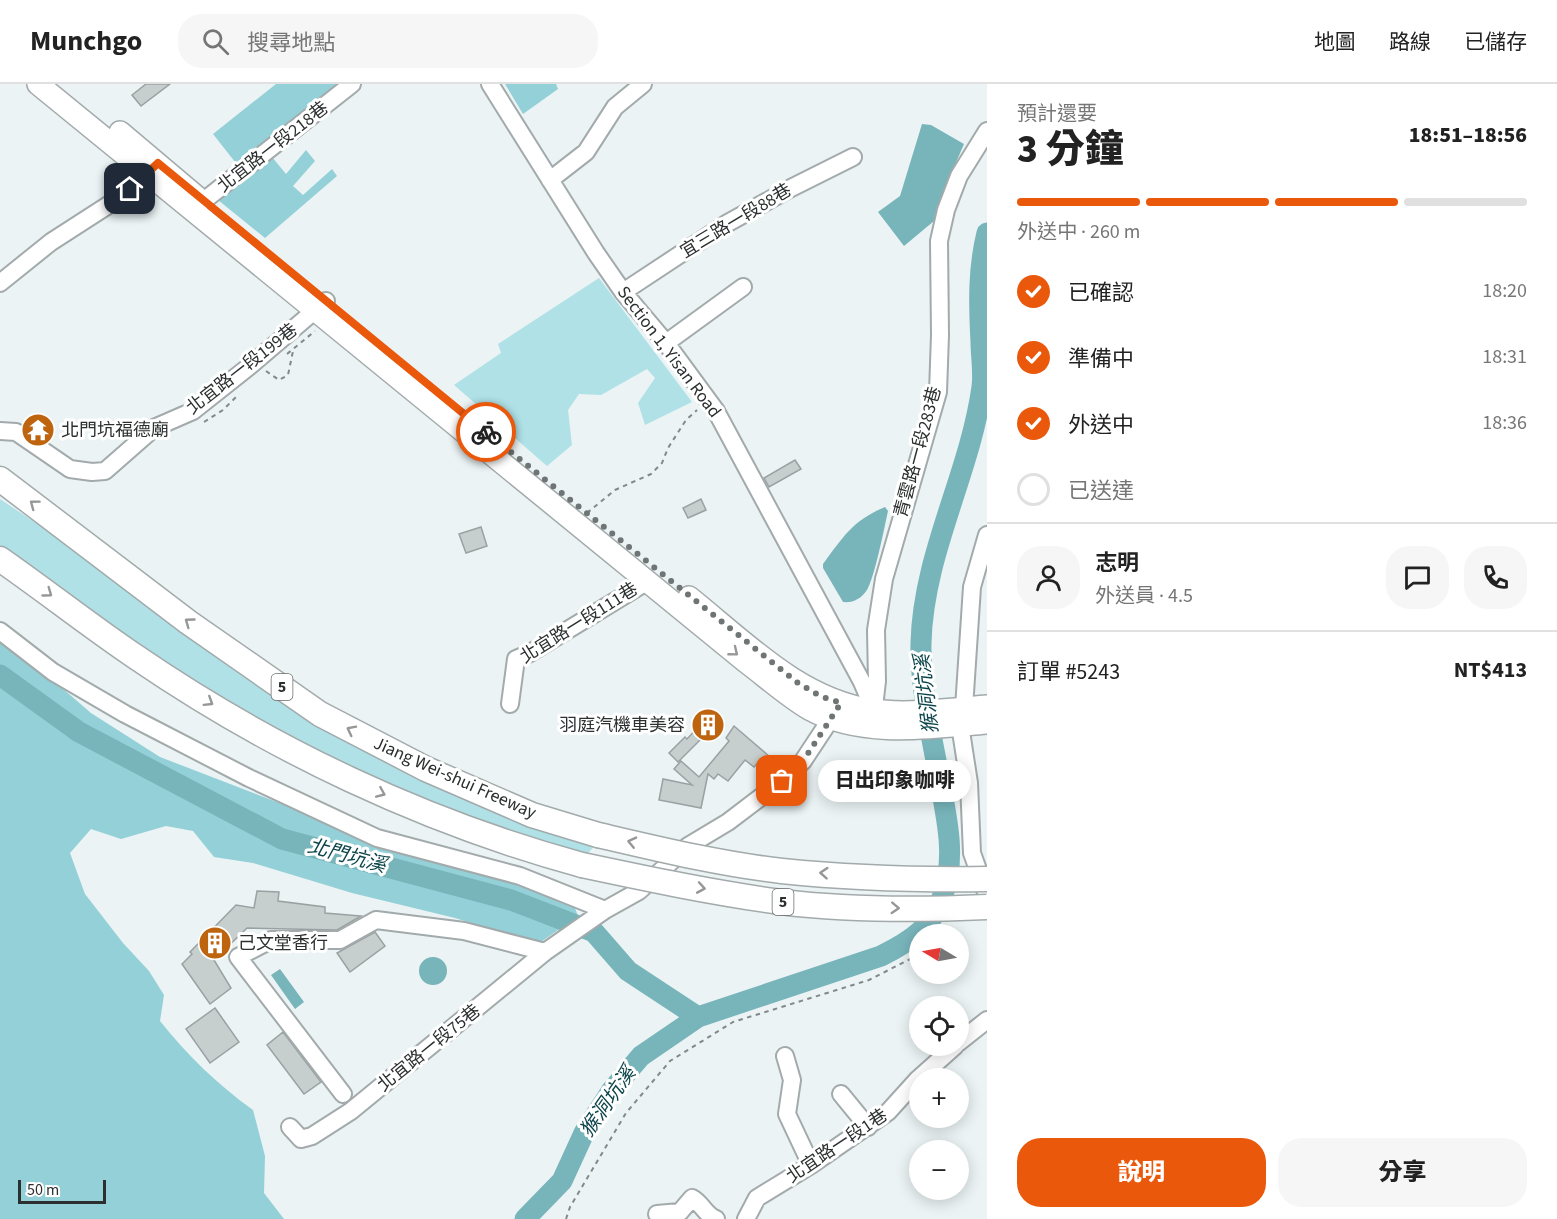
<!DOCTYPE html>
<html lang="zh-TW">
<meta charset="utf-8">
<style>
body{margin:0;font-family:"Source Sans 3","Noto Sans TC",sans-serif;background:#f6f6f6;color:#222;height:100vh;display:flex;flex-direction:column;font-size:22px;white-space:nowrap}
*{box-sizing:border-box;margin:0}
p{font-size:20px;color:#767676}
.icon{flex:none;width:33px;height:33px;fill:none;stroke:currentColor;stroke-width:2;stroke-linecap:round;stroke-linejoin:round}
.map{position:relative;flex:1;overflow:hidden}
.side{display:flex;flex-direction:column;background:#fff;width:570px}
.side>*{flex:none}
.needle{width:39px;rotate:280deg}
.tools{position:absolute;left:909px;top:840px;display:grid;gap:12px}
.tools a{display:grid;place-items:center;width:60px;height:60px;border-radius:50%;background:#fff;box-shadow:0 3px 15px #0003;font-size:30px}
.scale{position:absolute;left:18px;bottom:15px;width:88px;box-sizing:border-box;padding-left:6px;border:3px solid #2c2f2f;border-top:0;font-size:16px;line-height:21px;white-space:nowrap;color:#2c2f2f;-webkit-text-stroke:4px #fff;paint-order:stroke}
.pin{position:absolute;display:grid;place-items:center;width:51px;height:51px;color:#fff;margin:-26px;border-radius:12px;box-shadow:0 3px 9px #0006}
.courier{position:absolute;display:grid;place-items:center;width:60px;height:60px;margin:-30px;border:4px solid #ea580c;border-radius:50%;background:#fff;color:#222;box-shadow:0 2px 8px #0007}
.bubble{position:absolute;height:42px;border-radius:21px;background:#fff;box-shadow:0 3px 15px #0003;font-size:20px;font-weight:800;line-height:42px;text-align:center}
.summary em{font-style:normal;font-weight:800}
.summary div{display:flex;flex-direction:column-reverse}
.summary{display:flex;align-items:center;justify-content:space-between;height:102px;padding:0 30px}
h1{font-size:39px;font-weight:800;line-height:45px}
.bar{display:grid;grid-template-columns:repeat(4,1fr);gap:9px 6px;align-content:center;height:72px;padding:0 30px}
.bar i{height:8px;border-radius:4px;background:#e0e0e0}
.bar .selected{background:#ea580c}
.bar p{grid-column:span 4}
.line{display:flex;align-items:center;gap:15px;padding:0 30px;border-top:2px solid #e0e0e0}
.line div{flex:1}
.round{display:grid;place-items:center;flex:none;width:63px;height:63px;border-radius:24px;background:#f6f6f6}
ol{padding:0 30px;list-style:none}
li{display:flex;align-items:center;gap:18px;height:66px}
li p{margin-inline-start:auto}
li .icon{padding:6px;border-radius:50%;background:#ea580c;color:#fff;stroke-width:4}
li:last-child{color:#767676}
li i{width:33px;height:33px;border:3px solid #e0e0e0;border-radius:50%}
.button{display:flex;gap:12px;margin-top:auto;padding:12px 30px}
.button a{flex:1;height:69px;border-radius:24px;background:#ea580c;color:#fff;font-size:24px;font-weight:800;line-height:69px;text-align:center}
.button a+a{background:#f6f6f6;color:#222}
header{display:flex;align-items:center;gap:36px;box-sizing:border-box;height:84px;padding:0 30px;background:#fff;border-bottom:2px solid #e0e0e0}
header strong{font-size:28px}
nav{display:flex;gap:33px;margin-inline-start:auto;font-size:21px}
.search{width:420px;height:54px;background:#f6f6f6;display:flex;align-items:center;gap:15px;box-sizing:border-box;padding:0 21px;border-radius:24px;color:#767676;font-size:22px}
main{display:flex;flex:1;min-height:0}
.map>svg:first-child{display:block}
.green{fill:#afe1e6}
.forest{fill:#93d0d7}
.water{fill:#78b5bb}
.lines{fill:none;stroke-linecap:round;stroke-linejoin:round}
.river{stroke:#78b5bb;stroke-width:21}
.building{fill:#c6cece;stroke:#9aa1a2;stroke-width:1.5}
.minor-casing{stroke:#a3aaab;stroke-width:20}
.major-casing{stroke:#a3aaab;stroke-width:24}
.highway-casing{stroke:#a3aaab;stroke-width:27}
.path{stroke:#838888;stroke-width:2;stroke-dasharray:4.5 4.5;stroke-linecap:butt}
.minor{stroke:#fff;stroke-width:16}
.major{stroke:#fff;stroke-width:21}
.highway{stroke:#fff;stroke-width:24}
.highway-bridge-casing{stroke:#a3aaab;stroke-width:27;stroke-linecap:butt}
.highway-bridge{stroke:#fff;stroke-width:24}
.oneway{stroke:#969797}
.done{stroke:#6f7474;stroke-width:6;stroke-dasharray:0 10.8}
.route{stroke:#ea580c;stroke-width:8}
.labels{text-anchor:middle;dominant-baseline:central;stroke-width:6;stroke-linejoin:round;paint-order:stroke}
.shield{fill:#fff;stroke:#6b6d6d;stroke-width:1.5}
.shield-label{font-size:16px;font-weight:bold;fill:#2c2f2f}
.street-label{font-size:18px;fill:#2c2f2f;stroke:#fff}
.poi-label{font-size:18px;fill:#2c2f2f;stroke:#fff;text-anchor:start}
.water-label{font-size:20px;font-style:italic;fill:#0b4449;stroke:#fff}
</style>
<header>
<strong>Munchgo</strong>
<div class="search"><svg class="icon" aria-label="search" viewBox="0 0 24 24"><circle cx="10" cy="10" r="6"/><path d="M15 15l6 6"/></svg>搜尋地點</div>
<nav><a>地圖</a><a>路線</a><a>已儲存</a></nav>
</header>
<main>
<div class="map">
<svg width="987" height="1135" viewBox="0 0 987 1135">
<rect width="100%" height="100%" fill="#ebf3f4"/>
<!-- green -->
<path class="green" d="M599,194l93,124 -47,23 -7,-22 17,-25 -8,-9 -46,26 -22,-1 -11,16 4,35 -25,21 -93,-81 47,-32 -3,-9z
M0,415l45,30 163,121 388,194 -11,13 -53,-14 -160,-62 -162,-87 -210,-146z"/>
<!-- forest -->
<path class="forest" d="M276,0h68l-105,83 -26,-33z
M505,0h51l2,5 -35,25z
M306,66l9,11 -22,25 10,9 29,-26 5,7 -72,62 -47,-38 54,-43 14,17z
M0,545l33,34 58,50 69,44 156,60 257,86 5,13 -40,28 -83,-26 -103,-25 -99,-30 -39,-6 -21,-26 -27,-5 -45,13 -30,-10 -21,24 15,41 38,49 26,28 15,24 -4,26c27,34 58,64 93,89l12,46 -1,37 20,26h-284z"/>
<!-- water -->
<path class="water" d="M922,40l9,1 33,19 -22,51 -8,26 -30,25 -26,-34 22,-16z
M885,423l3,4c-4,18 -13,65 -21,79 -6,9 -14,13 -24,12l-20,-34v-4c21,-28 29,-43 62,-57z
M419 887a14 14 0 1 1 28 0a14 14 0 1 1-28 0Z
M280,885l24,33 -9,7 -24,-34z"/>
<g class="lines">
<!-- river -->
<path class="river" d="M0,591l79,57 203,107 229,61 83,32 34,39 70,46
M525,1135l37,-38 22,-48 28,-43 29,-34 57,-39 183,-61c30,-15 52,-29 62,-61 13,-37 4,-76 -3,-113 -8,-46 -20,-92 -19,-139 2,-89 49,-169 61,-256 2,-15 -1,-31 -1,-45 -2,-37 -3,-73 6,-109"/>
</g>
<!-- building -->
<path class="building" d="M146,0h24l-29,22 -9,-11z
M795,376l6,9 -32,18 -5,-9z
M701,415l5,11 -18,8 -5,-10z
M481,443l6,19 -21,7 -7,-19z
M712,628l8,8 -42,42 -9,-9 16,-16 2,2z
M734,642l36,31 -9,11 -4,-4 -3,3 -9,-7 -17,21 -10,-7 -4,5 -6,-5 -7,34 -42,-8 4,-21 29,6 -18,-16 7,-8 18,16 30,-36 -3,-3z
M257,807l22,1 -1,9 47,6v6l36,3 -24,14 -90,-2 -33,32 17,28 -21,16 -28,-40 10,-10 -2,-2 46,-47 18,3z
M375,848l10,14 -35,26 -13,-19z
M215,924l24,34 -29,21 -24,-34z
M283,948l38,50 -17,12 -37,-49z"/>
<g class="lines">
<defs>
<path id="minor" d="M490,0l106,169 27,39 43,51 50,68 146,271 12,28 -1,10
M550,96l36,-28 29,-45 28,-23
M192,126l160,-126
M0,199l51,-41 62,-40 42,-36
M623,208l103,-68 65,-36 62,-31
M666,259l77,-56
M0,347l16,1 54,37 22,3 13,-1 49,-43 39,-17 58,-46 75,-64
M987,451l-15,52 -8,121 -4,17 9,58 3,70 15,42
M0,547l53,41 72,42 124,64 128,60 143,38 85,34
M510,620l6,-45 14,-6 118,-72
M874,623l3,-26 -1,-51 8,-51 54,-187 2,-57 -1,-94 7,-31 13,-34 28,-45
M958,959l29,-23
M785,972l7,24 -5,34 24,51
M343,1010l-105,-137 33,-17h69l36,-20 88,11 81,21
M841,1010l27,33
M290,1043l11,12 11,-3 39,-25 194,-159 60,-42 34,-19 49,-45 40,-24 54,-41 21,-20 35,-53
M657,1130l23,-2 12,-14c10,5 13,17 24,21
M746,1135l11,-21 54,-33 77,-53 29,-32 38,-34"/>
<path id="major" d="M38,0l708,578c20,15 41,34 63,47 53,29 120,19 178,14
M120,48l77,65
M689,513c55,44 111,103 184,113 33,5 80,-1 114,-4"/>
<path id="highway" d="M0,395l188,143 132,92 106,55 106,46 66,20
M0,475c46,32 90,67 136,98 136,93 288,165 446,208"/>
</defs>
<!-- minor casing -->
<use href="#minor" class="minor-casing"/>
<!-- major casing -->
<use href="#major" class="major-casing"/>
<!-- highway casing -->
<use href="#highway" class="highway-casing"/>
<!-- path -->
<path class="path" d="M287,270l28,-23
M266,287l13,9 9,-5 5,-24
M204,338l19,-12 16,-16
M587,429l28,-23 36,-16 11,-11 6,-15 18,-28 11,-10
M939,850l7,-9
M566,1135l4,-12 56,-94 44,-52 63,-39 136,-42 51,-26"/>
<!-- minor -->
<use href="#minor" class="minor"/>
<!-- major -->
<use href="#major" class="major"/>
<!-- highway -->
<use href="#highway" class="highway"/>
<defs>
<path id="highway-bridge" d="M598,751c60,14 122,29 184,36 68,7 137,9 205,8
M582,781c66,14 132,28 199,37 66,8 140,8 206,5"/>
</defs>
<!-- highway-bridge casing -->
<use href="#highway-bridge" class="highway-bridge-casing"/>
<!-- highway-bridge -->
<use href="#highway-bridge" class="highway-bridge"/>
</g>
<!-- one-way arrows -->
<defs><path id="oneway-chevron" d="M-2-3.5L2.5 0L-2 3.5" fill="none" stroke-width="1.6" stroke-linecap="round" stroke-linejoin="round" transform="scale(1.5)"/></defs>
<g class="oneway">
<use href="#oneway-chevron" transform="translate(34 420) rotate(-143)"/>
<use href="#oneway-chevron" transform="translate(48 509) rotate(36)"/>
<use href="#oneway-chevron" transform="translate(189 538) rotate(-144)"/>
<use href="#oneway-chevron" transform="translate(734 568) rotate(39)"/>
<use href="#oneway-chevron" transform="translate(209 618) rotate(32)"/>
<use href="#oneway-chevron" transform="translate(351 646) rotate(-153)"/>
<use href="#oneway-chevron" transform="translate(381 709) rotate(23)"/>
<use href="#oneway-chevron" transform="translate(632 758) rotate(-167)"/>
<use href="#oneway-chevron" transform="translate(824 789) rotate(-176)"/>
<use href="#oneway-chevron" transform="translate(701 804) rotate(10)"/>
<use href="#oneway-chevron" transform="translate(895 824) rotate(3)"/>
</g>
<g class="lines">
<!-- done -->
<path class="done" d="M486,348l312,251 22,13 21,7 -38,58 -21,20"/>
<!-- route -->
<path class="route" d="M130,105l28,-26 328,269"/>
</g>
<!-- icons -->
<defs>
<symbol id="temple-disc" viewBox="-11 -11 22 22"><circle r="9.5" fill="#be630e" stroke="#fff"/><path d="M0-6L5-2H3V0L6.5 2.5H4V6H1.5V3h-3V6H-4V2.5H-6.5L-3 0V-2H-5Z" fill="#fff"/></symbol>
<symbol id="building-disc" viewBox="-11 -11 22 22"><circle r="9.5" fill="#be630e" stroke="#fff"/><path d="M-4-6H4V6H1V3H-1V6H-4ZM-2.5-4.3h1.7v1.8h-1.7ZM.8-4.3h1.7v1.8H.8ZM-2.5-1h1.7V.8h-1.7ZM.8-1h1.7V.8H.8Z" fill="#fff"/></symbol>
</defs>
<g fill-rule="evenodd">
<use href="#temple-disc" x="19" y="327" width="38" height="38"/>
<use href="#building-disc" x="689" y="622" width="38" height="38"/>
<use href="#building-disc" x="196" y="840" width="38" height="38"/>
</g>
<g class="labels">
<!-- shield labels -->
<g class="shield">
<rect x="271.5" y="590" width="21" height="26" rx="4.5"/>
<rect x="772.5" y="805" width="21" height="26" rx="4.5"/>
</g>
<g class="shield-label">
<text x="282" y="603">5</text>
<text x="783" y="818">5</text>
</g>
<!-- street labels -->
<g class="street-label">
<text transform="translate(273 63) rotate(-38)">北宜路一段218巷</text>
<text transform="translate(736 137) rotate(-31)">宜三路一段88巷</text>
<text transform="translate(669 268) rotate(53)">Section 1, Yisan Road</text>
<text transform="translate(242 285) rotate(-38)">北宜路一段199巷</text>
<text transform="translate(918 368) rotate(-75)">青雲路一段283巷</text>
<text transform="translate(579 539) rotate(-32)">北宜路一段111巷</text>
<text transform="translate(455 694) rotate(24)">Jiang Wei-shui Freeway</text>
<text transform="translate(429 964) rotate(-39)">北宜路一段75巷</text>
<text transform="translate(837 1062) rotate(-34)">北宜路一段1巷</text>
</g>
<!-- poi labels -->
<g class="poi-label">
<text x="61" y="346">北門坑福德廟</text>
<text x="685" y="641" text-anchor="end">羽庭汽機車美容</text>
<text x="238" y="859">己文堂香行</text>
</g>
<!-- water labels -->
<g class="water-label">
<text transform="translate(927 610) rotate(-97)">猴洞坑溪</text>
<text transform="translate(347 772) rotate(15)">北門坑溪</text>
<text transform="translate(608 1018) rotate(-55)">猴洞坑溪</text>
</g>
</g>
</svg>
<div class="tools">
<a><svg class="needle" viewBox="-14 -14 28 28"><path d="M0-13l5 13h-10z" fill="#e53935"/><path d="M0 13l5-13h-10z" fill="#767676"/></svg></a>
<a><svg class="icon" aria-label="locate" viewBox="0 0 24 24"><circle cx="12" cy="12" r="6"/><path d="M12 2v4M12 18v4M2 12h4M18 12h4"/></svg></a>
<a>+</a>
<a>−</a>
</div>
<div class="scale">50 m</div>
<div class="pin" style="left:782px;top:697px;background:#ea580c"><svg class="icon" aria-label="bag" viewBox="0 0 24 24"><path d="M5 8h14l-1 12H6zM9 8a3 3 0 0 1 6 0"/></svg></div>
<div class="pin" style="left:130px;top:105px;background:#1f2937"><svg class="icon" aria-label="home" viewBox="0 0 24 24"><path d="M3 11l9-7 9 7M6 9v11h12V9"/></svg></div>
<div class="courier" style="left:486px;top:348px"><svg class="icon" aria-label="bike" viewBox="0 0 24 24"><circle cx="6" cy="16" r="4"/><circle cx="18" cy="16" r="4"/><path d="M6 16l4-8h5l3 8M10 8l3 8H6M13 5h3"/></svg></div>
<div class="bubble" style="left:818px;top:676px;width:153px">日出印象咖啡</div>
</div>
<section class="side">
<div class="summary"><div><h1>3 分鐘</h1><p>預計還要</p></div><em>18:51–18:56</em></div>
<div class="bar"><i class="selected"></i><i class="selected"></i><i class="selected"></i><i></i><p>外送中 · 260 m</p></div>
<ol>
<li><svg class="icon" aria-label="check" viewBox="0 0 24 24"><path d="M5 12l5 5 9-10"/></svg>已確認<p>18:20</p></li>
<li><svg class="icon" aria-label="check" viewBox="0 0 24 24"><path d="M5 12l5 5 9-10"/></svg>準備中<p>18:31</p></li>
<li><svg class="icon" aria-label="check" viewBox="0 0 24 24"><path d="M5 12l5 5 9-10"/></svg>外送中<p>18:36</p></li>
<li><i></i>已送達</li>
</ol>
<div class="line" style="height:108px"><a class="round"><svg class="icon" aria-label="person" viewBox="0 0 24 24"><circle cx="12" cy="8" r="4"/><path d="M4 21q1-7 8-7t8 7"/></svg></a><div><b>志明</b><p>外送員 · 4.5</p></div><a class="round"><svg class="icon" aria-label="chat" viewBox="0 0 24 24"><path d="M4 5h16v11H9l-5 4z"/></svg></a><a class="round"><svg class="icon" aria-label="phone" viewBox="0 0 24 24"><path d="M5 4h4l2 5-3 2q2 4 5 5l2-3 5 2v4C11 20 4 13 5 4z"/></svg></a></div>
<div class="line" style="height:78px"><div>訂單 #5243</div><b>NT$413</b></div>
<div class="button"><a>說明</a><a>分享</a></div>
</section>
</main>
